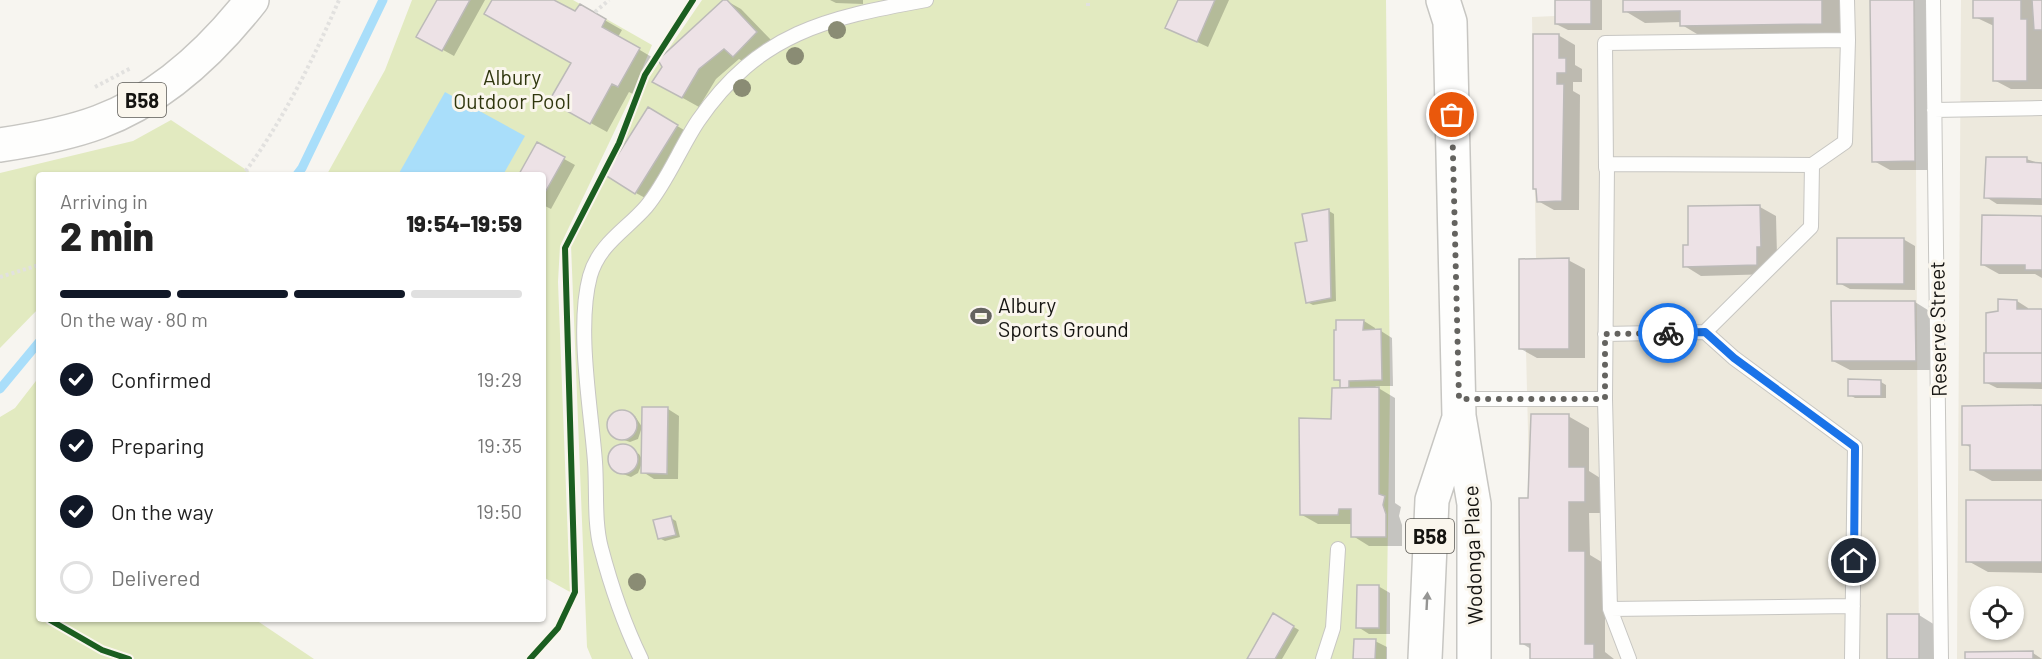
<!DOCTYPE html>
<meta charset="utf-8">
<style>
body{margin:0;font-family:Barlow,sans-serif;background:#f6f6f6;color:#222;height:100vh;display:flex;flex-direction:column;font-size:22px;white-space:nowrap}
*{box-sizing:border-box;margin:0}
p{font-size:20px;color:#767676}
.icon{flex:none;width:33px;height:33px;fill:none;stroke:currentColor;stroke-width:2;stroke-linecap:round;stroke-linejoin:round}
.map{position:relative;flex:1;overflow:hidden}
.sheet{position:absolute;left:36px;top:172px;width:510px;height:450px;display:flex;flex-direction:column;background:#fff;border-radius:6px;box-shadow:0 2px 4px #0004}
.sheet>*{flex:none}
.tools{position:absolute;left:1970px;top:586px;display:grid;gap:12px}
.tools a{display:grid;place-items:center;width:54px;height:54px;border-radius:50%;background:#fff;box-shadow:0 2px 4px #0004;font-size:30px}
.pin{position:absolute;display:grid;place-items:center;width:51px;height:51px;color:#fff;margin:-26px;border:3px solid #fff;border-radius:50%;box-shadow:0 2px 6px #0007}
.courier{position:absolute;display:grid;place-items:center;width:60px;height:60px;margin:-30px;border:4px solid #1a73e8;border-radius:50%;background:#fff;color:#222;box-shadow:0 2px 8px #0007}
.overview em{font-style:normal;font-weight:800}
.overview div{display:flex;flex-direction:column-reverse}
.overview{display:flex;align-items:center;justify-content:space-between;height:102px;padding:0 24px}
h1{font-size:39px;font-weight:800;line-height:45px}
.bar{display:grid;grid-template-columns:repeat(4,1fr);gap:9px 6px;align-content:center;height:72px;padding:0 24px}
.bar i{height:8px;border-radius:4px;background:#e0e0e0}
.bar .active{background:#111827}
.bar p{grid-column:span 4}
ol{padding:0 24px;list-style:none}
li{display:flex;align-items:center;gap:18px;height:66px}
li p{margin-inline-start:auto}
li .icon{padding:6px;border-radius:50%;background:#111827;color:#fff;stroke-width:4}
li:last-child{color:#767676}
li i{width:33px;height:33px;border:3px solid #e0e0e0;border-radius:50%}
.map>svg:first-child{display:block}
.built{fill:#ede9dd;fill-rule:evenodd}
.green{fill:#e2eac0}
.water{fill:#a9defa}
.shadow{fill:#0003}
.lines{fill:none;stroke-linecap:round;stroke-linejoin:round}
.stream{stroke:#a9defa;stroke-width:9}
.building{fill:#ede2e6;stroke:#bcbab8;stroke-width:1.5}
.lane-casing{stroke:#c7c6c2;stroke-width:16}
.primary-casing{stroke:#c7c6c2;stroke-width:36}
.path{stroke:#e2e1df;stroke-width:4;stroke-dasharray:3 3;stroke-linecap:butt}
.lane{stroke:#fefefd;stroke-width:14}
.primary{stroke:#fefefd;stroke-width:33}
.cycleway-casing{stroke:#faf6ed;stroke-width:10}
.cycleway{stroke:#1b5e20;stroke-width:6}
.tree{fill:#8a8c74}
.oneway{fill:#959593}
.done{stroke:#64635f;stroke-width:6;stroke-dasharray:0 10.8}
.route{stroke:#1a73e8;stroke-width:8}
.labels{text-anchor:middle;dominant-baseline:central;stroke-width:6;stroke-linejoin:round;paint-order:stroke}
.shield{fill:#faf6ed;stroke:#5a5853;stroke-width:1.5}
.shield-label{font-size:20px;font-weight:bold;fill:#151411}
.park-label{font-size:21px;fill:#30370f;stroke:#faf6ed}
.poi-label{font-size:21px;fill:#151411;stroke:#faf6ed;text-anchor:start}
.street-label{font-size:21px;fill:#151411;stroke:#faf6ed}
</style>
<div class="map">
<svg width="2042" height="659" viewBox="0 0 2042 659">
<rect width="100%" height="100%" fill="#f7f5f0"/>
<!-- built -->
<path class="built" d="M1555,0h360l4,659h-389v-15h-10l-1,-146h9v-66l-2,-82 -7,-1v-90l17,-1 -4,-241 23,-1z
M1961,0h81v659h-85zM1980,597h33v33h-33z"/>
<!-- green -->
<path class="green" d="M412,0h161l79,45 -23,56 -69,145 -2,36 12,310 -27,-15v-401h-217l59,-106z
M702,0h684l4,387 -4,272h-794l-5,-12 -16,-402 79,-169z
M171,120l83,55 -215,1v132l-39,40v-175l133,-32z
M39,377v243h217l58,39h-314v-242l15,-9z"/>
<!-- water -->
<path class="water" d="M445,92l80,44 -22,39h-105z"/>
<!-- shadow -->
<path class="shadow" d="M438,0h47l-31,56 -36,-20z
M494,0h57l24,13 5,-7 42,24 -4,7 37,22 -20,36 -6,-3 -22,40 -56,-31 21,-39z
M725,0l16,9 32,33 -23,23 -11,-6 -23,20 -17,28 -45,-25z
M830,0h33v4l-27,-1z
M1180,0h49l-21,47 -41,-19z
M1556,0h46v30h-34l-12,-6z
M1624,0h218v35l-140,2 -20,-12v-3l-37,1 -20,-12z
M1872,0h58l2,170h-42l-16,-9z
M1975,0h67v89h-31l-17,-9v-54l-19,-9z
M1558,35l17,10v20l7,4v13h-9v9l7,4 -1,115h-25l-16,-9z
M649,109l40,24 -42,66 -11,-6z
M537,144l38,21 -24,44 -8,-4v-29z
M2026,159l16,5v41l-45,-1 -11,-7z
M1760,207l16,9 1,40h-4l1,18 -73,2 -16,-10 5,-20z
M1329,211l5,3 2,87 -23,4 -6,-3 2,-60z
M2042,217v61l-7,-4h-36l-16,-9z
M1903,239l12,7v44l-65,-1 -11,-6z
M1568,260l17,9v89h-48l-16,-9z
M2017,301l11,7v2h14v79l-45,-1 -12,-6 14,-70z
M1915,302l16,10 1,58h-82l-17,-9z
M1338,321h26l11,7v3h6l11,7 1,48h-18l20,12v105l6,4 -2,9 3,9v21h-33l-16,-10v-12h-35l-16,-9 39,-125v-8l-6,-3z
M1850,381l31,1 5,3v13h-31l-5,-3z
M2042,407v74h-50l-20,-11v-22l-8,-4z
M668,409l11,7 -1,63h-24l-11,-7 -1,-9 -4,10 -7,4 -16,-6 -5,-8v-9l11,-8 18,8 4,7z
M621,412l14,4 7,11 -4,12 -8,3 -15,-5 -6,-13 3,-8z
M1568,416l21,12v43l16,10v32h-16l1,42 15,9v88l9,7h-83v-10l-10,-6 9,-143z
M2042,501v72l-54,-1 -20,-11z
M671,518l5,3 4,16 -15,4 -6,-3z
M1378,586l12,7v41h-21l-11,-7z
M1273,615l26,15 -17,29h-34z
M1919,615l16,10v34h-46z
M1375,641l12,6v12h-32z
M2033,653l9,6h-75z"/>
<g class="lines">
<!-- stream -->
<path class="stream" d="M296,176l6,-8 81,-168
M0,389l39,-47"/>
</g>
<!-- building -->
<path class="building" d="M437,0h33l-28,51 -26,-14z
M492,0h62l21,11 5,-7 26,15 -4,8 38,21 -22,39 -6,-3 -22,40 -41,-23 22,-38 -87,-49z
M723,0h4l30,32 -24,25 -9,-8 -25,20 -17,29 -30,-16 10,-15 -4,-7z
M1178,0h37l-18,42 -32,-14z
M1555,0h36v24h-36z
M1623,0h199v24l-142,2v-15l-57,1z
M1870,0h44l1,161 -43,1z
M1973,0h48v19h6v62h-34v-63h-20z
M2032,0h10v30h-8z
M1533,34h26v24h7v15h-9v11h7l-2,117 -25,1 -1,-13h-3z
M648,107l30,18 -43,69 -30,-19z
M537,142l28,15 -22,39v-20h-25z
M1986,157h41v5l15,1v36l-58,-1z
M1760,205l1,42h-4v18l-74,2v-22h5v-39z
M1329,209l2,89 -25,5 -11,-60 12,-2 -5,-27z
M1982,215l60,1v54h-17v-5h-44z
M1837,238h67v46h-67z
M1569,258v91h-50v-90z
M1998,299l19,1v9h25v44h-56v-40l12,-2z
M1831,301h84l1,60h-84z
M1336,320h28l-1,10 18,-1 1,51 -33,1v7h-9v-8h-6v-50h2z
M1984,353h58v30h-58z
M1848,379l33,1v16h-33z
M1379,387v107l6,2 -2,9 3,9v23h-35v-28h-12l-1,6h-38l-1,-97 32,1 1,-31z
M2042,405v65h-72v-25h-8v-39z
M642,407h26l-1,67 -26,-1z
M607 425a15 15 0 1 1 30 0a15 15 0 1 1-30 0Z
M1531,414h38v53h16v35h-16v49h16v93h9v15h-64v-15h-10l-1,-146h9z
M608 459a15 15 0 1 1 30 0a15 15 0 1 1-30 0Z
M1966,500h76v62h-76z
M671,516l5,19 -18,4 -5,-19z
M1357,585h22v43h-23z
M1273,613l21,13 -19,33h-28z
M1887,614h32v45h-32z
M1354,639h22l-1,20h-22z
M2033,651v8h-68v-7z"/>
<g class="lines">
<defs>
<path id="lane" d="M1933,0l8,659
M1934,110l108,-2
M1812,165l33,-23 3,-102
M1606,168l-1,-125 243,-3 -1,-40
M1605,334l100,-2
M1459,399h146
M1610,609l243,-3
M641,659c-17,-35 -30,-73 -40,-111 -7,-26 -4,-58 -6,-86 -4,-54 -19,-134 -5,-186 9,-32 36,-46 56,-69 21,-25 34,-59 52,-86 61,-89 129,-103 228,-121
M1323,659l10,-31 5,-79
M1629,659l-19,-50 -5,-210 2,-235 205,1 -1,62 -106,105 29,26 121,89 -3,212"/>
<path id="primary" d="M1443,0l7,22 9,394 15,88v155
M0,145c33,-5 67,-11 99,-23 62,-23 113,-71 153,-122
M1425,659l7,-159 26,-79"/>
</defs>
<!-- lane casing -->
<use href="#lane" class="lane-casing"/>
<!-- primary casing -->
<use href="#primary" class="primary-casing"/>
<!-- path -->
<path class="path" d="M1088,6v-6
M595,12l14,-12
M95,87l36,-19
M242,176c40,-53 71,-116 97,-176
M0,277l39,-12"/>
<!-- lane -->
<use href="#lane" class="lane"/>
<!-- primary -->
<use href="#primary" class="primary"/>
<defs>
<path id="cycleway" d="M50,620l52,30 27,9
M530,659l28,-31 17,-36 -10,-344 54,-105 26,-68 48,-75"/>
</defs>
<!-- cycleway casing -->
<use href="#cycleway" class="cycleway-casing"/>
<!-- cycleway -->
<use href="#cycleway" class="cycleway"/>
</g>
<!-- trees -->
<g class="tree">
<circle cx="837" cy="30" r="9"/>
<circle cx="795" cy="56" r="9"/>
<circle cx="742" cy="88" r="9"/>
<circle cx="637" cy="582" r="9"/>
</g>
<!-- one-way arrows -->
<defs><path id="oneway-solid" d="M-6-.8H1V-3.2L6.5 0L1 3.2V.8H-6Z" transform="scale(1.5)"/></defs>
<use class="oneway" href="#oneway-solid" transform="translate(1427 601) rotate(-87)"/>
<g class="lines">
<!-- done -->
<path class="done" d="M1452,115l7,284h146v-65l63,-1"/>
<!-- route -->
<path class="route" d="M1668,333l37,-1 29,26 121,89 -1,114"/>
</g>
<!-- icons -->
<defs>
<symbol id="stadium-bare" viewBox="-9 -9 18 18"><path d="M0-5a6.5 5 0 1 0 0 10a6.5 5 0 1 0 0-10ZM-3.5-1.8h7v3.6h-7Z" fill="#64635f" stroke="#faf6ed" stroke-width="2.5" paint-order="stroke"/></symbol>
</defs>
<g fill-rule="evenodd">
<use href="#stadium-bare" x="966" y="301" width="30" height="30"/>
</g>
<g class="labels">
<!-- shield labels -->
<g class="shield">
<rect x="118" y="83" width="48" height="34" rx="4.5"/>
<rect x="1406" y="519" width="48" height="34" rx="4.5"/>
</g>
<g class="shield-label">
<text x="142" y="100">B58</text>
<text x="1430" y="536">B58</text>
</g>
<!-- park labels -->
<g class="park-label">
<text x="512" y="76">Albury<tspan x="512" dy="24">Outdoor Pool</tspan></text>
</g>
<!-- poi labels -->
<g class="poi-label">
<text x="998" y="304">Albury<tspan x="998" dy="24">Sports Ground</tspan></text>
</g>
<!-- street labels -->
<g class="street-label">
<text transform="translate(1937 329) rotate(-91)">Reserve Street</text>
<text transform="translate(1472 555) rotate(-92)">Wodonga Place</text>
</g>
</g>
</svg>
<div class="tools">
<a><svg class="icon" aria-label="locate" viewBox="0 0 24 24"><circle cx="12" cy="12" r="6"/><path d="M12 2v4M12 18v4M2 12h4M18 12h4"/></svg></a>
</div>
<div class="pin" style="left:1452px;top:115px;background:#ea580c"><svg class="icon" aria-label="bag" viewBox="0 0 24 24"><path d="M5 8h14l-1 12H6zM9 8a3 3 0 0 1 6 0"/></svg></div>
<div class="pin" style="left:1854px;top:561px;background:#1f2937"><svg class="icon" aria-label="home" viewBox="0 0 24 24"><path d="M3 11l9-7 9 7M6 9v11h12V9"/></svg></div>
<div class="courier" style="left:1668px;top:333px"><svg class="icon" aria-label="bike" viewBox="0 0 24 24"><circle cx="6" cy="16" r="4"/><circle cx="18" cy="16" r="4"/><path d="M6 16l4-8h5l3 8M10 8l3 8H6M13 5h3"/></svg></div>
<section class="sheet">
<div class="overview"><div><h1>2 min</h1><p>Arriving in</p></div><em>19:54–19:59</em></div>
<div class="bar"><i class="active"></i><i class="active"></i><i class="active"></i><i></i><p>On the way · 80 m</p></div>
<ol>
<li><svg class="icon" aria-label="check" viewBox="0 0 24 24"><path d="M5 12l5 5 9-10"/></svg>Confirmed<p>19:29</p></li>
<li><svg class="icon" aria-label="check" viewBox="0 0 24 24"><path d="M5 12l5 5 9-10"/></svg>Preparing<p>19:35</p></li>
<li><svg class="icon" aria-label="check" viewBox="0 0 24 24"><path d="M5 12l5 5 9-10"/></svg>On the way<p>19:50</p></li>
<li><i></i>Delivered</li>
</ol>
</section>
</div>
